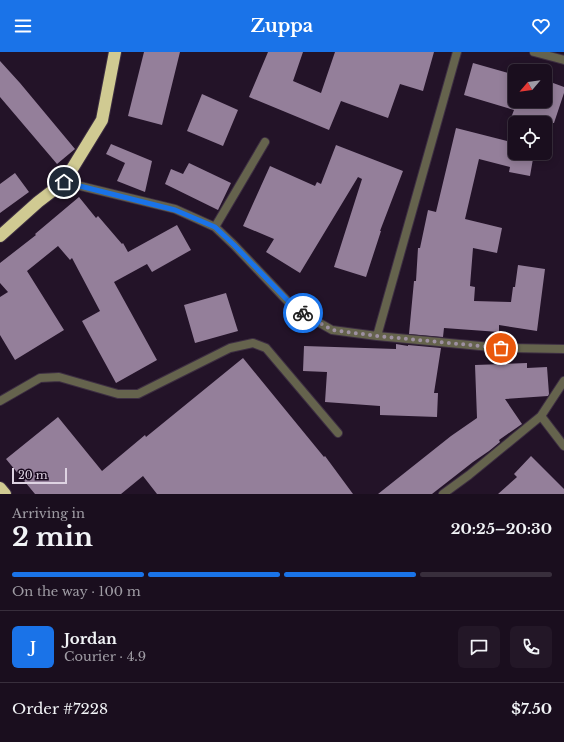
<!DOCTYPE html>
<meta charset="utf-8">
<style>
body{margin:0;font-family:"Libre Baskerville",serif;background:#231727;color:#f1f3f6;height:100vh;display:flex;flex-direction:column;font-size:15px;white-space:nowrap}
*{box-sizing:border-box;margin:0}
p{font-size:13px;color:#9f9ca4}
.icon{flex:none;width:22px;height:22px;fill:none;stroke:currentColor;stroke-width:2;stroke-linecap:round;stroke-linejoin:round}
.map{position:relative;height:442px;overflow:hidden}
.details{display:flex;flex-direction:column;background:#1a0e1e;flex:1}
.details>*{flex:none}
.needle{width:26px;rotate:241deg}
.fabs{position:absolute;left:508px;top:12px;display:grid;gap:8px}
.fabs a{display:grid;place-items:center;width:44px;height:44px;border-radius:6px;background:#1a0e1e;box-shadow:0 2px 10px #0003,0 0 0 1px #382e3c;font-size:20px}
.scale{position:absolute;left:12px;bottom:10px;width:55px;box-sizing:border-box;padding-left:4px;border:2px solid #ded3e2;border-top:0;font-size:11px;line-height:14px;white-space:nowrap;color:#ded3e2;-webkit-text-stroke:3px #1a0a1f;paint-order:stroke}
.pin{position:absolute;display:grid;place-items:center;width:34px;height:34px;color:#fff;margin:-17px;border:2px solid #fff;border-radius:50%;box-shadow:0 1px 4px #0007}
.courier{position:absolute;display:grid;place-items:center;width:40px;height:40px;margin:-20px;border:3px solid #1a73e8;border-radius:50%;background:#fff;color:#222;box-shadow:0 1px 5px #0007}
.overview em{font-style:normal;font-weight:700}
.overview div{display:flex;flex-direction:column-reverse}
.overview{display:flex;align-items:center;justify-content:space-between;height:68px;padding:0 12px}
h1{font-size:26px;font-weight:700;line-height:30px}
.bar{display:grid;grid-template-columns:repeat(4,1fr);gap:6px 4px;align-content:center;height:48px;padding:0 12px}
.bar i{height:5px;border-radius:3px;background:#382e3c}
.bar .on{background:#1a73e8}
.bar p{grid-column:span 4}
.line{display:flex;align-items:center;gap:10px;padding:0 12px;border-top:1px solid #382e3c}
.line div{flex:1}
.round{display:grid;place-items:center;flex:none;width:42px;height:42px;border-radius:6px;background:#231727}
header{display:flex;justify-content:space-between;align-items:center;height:52px;padding:0 12px;background:#1a73e8;color:#fff;font-size:18px;font-weight:700}
.map>svg:first-child{display:block}
.building{fill:#947f9a}
.lines{fill:none;stroke-linecap:round;stroke-linejoin:round}
.street-casing{stroke:#3d2e42;stroke-width:10}
.highway-casing{stroke:#3d2e42;stroke-width:14}
.street{stroke:#65634d;stroke-width:8}
.highway{stroke:#d0ca92;stroke-width:12}
.done{stroke:#9d90a1;stroke-width:4;stroke-dasharray:0 7.2}
.route{stroke:#1a73e8;stroke-width:5}
</style>
<header><svg class="icon" aria-label="menu" viewBox="0 0 24 24"><path d="M4 6h16M4 12h16M4 18h16"/></svg>Zuppa<svg class="icon" aria-label="heart" viewBox="0 0 24 24"><path d="M12 20l-8-8c-3-5 5-10 8-4 3-6 11-1 8 4z"/></svg></header>
<div class="map">
<svg width="564" height="442" viewBox="0 0 564 442">
<rect width="100%" height="100%" fill="#231328"/>
<!-- building -->
<path class="building" d="M144,0h36l-18,73 -34,-9z
M268,0h35l-10,29 28,12 14,-41h99l-11,39 -23,-7 -12,34 -47,-17 -12,29 -80,-33z
M0,9l20,22 55,66 -18,15 -57,-67z
M473,11l42,12v31l2,-5h28v-21l19,7v6l-10,30h-45l5,-13 -50,-15z
M202,42l36,16 -15,36 -36,-15z
M456,76l59,15v10h19l-4,23 -21,-4 1,-5 -31,-8 -14,60 37,9 -5,25 -24,-5 -3,38 5,1 -1,14 37,1 2,-15h2l3,-22 27,4 -8,62 -38,-6v7l-55,-4 -1,9 -34,-3 5,-53h2l2,-33h2l8,-38 8,2z
M111,92l41,17 -7,31 -28,-11 8,-18 -19,-9z
M336,93l67,26 -23,60h1l-15,46 -32,-10 28,-88 -4,-2 -58,96 -34,-21 8,-13 -31,-13 27,-60 45,20 2,-4 4,2z
M189,111l42,20 -13,27 -53,-26 6,-15 12,5z
M15,121l14,19 -29,21v-29z
M79,145l17,21 2,-2 24,28 1,-1 5,9 49,-27 14,25 -39,22 -5,-8 -33,18 43,78 -41,23 -34,-62 18,-10 -28,-53 -2,2 -12,-14 -31,25 37,59 -49,30 -15,-25v-38l8,-5 -8,-9v-20l36,-28 -1,-1z
M226,241l12,38 -43,12 -11,-38z
M396,292l12,2v-1l33,3 -7,45h4l-1,24 -57,-2v-9l-55,-4 2,-30 -24,-1 1,-25 92,3z
M243,306l81,99 1,-1 28,38h-196l-14,-18 -22,18h-86l-29,-35 52,-42 44,54 43,-36 1,2z
M527,311v5l20,-1 2,27 -1,2 -43,3 17,25 -23,16 1,2 -11,9 -16,11 -41,32h-54l73,-58 26,-18 -2,-53z
M531,404l33,33v5h-66l19,-17 -3,-3z"/>
<g class="lines">
<defs>
<path id="street" d="M534,0l30,8
M64,130l111,27 40,18 19,18 61,64 37,21 45,6 124,12 63,1
M215,175l50,-85
M377,284l80,-284
M0,349l40,-23 19,-1 59,17h20l92,-46 23,-5 13,5 72,85
M541,364l23,30
M443,442l26,-19 72,-59 23,-35"/>
<path id="highway" d="M0,184l38,-34 26,-20 38,-62 13,-68
M0,436l5,6"/>
</defs>
<!-- street casing -->
<use href="#street" class="street-casing"/>
<!-- highway casing -->
<use href="#highway" class="highway-casing"/>
<!-- street -->
<use href="#street" class="street"/>
<!-- highway -->
<use href="#highway" class="highway"/>
</g>
<g class="lines">
<!-- done -->
<path class="done" d="M303,261l29,17 45,6 124,12"/>
<!-- route -->
<path class="route" d="M64,130l111,28 40,17 19,18 61,63 8,5"/>
</g>
</svg>
<div class="fabs">
<a><svg class="needle" viewBox="-14 -14 28 28"><path d="M0-13l5 13h-10z" fill="#e53935"/><path d="M0 13l5-13h-10z" fill="#9f9ca4"/></svg></a>
<a><svg class="icon" aria-label="locate" viewBox="0 0 24 24"><circle cx="12" cy="12" r="6"/><path d="M12 2v4M12 18v4M2 12h4M18 12h4"/></svg></a>
</div>
<div class="scale">20 m</div>
<div class="pin" style="left:501px;top:296px;background:#ea580c"><svg class="icon" aria-label="bag" viewBox="0 0 24 24"><path d="M5 8h14l-1 12H6zM9 8a3 3 0 0 1 6 0"/></svg></div>
<div class="pin" style="left:64px;top:130px;background:#1f2937"><svg class="icon" aria-label="home" viewBox="0 0 24 24"><path d="M3 11l9-7 9 7M6 9v11h12V9"/></svg></div>
<div class="courier" style="left:303px;top:261px"><svg class="icon" aria-label="bike" viewBox="0 0 24 24"><circle cx="6" cy="16" r="4"/><circle cx="18" cy="16" r="4"/><path d="M6 16l4-8h5l3 8M10 8l3 8H6M13 5h3"/></svg></div>
</div>
<section class="details">
<div class="overview"><div><h1>2 min</h1><p>Arriving in</p></div><em>20:25–20:30</em></div>
<div class="bar"><i class="on"></i><i class="on"></i><i class="on"></i><i></i><p>On the way · 100 m</p></div>
<div class="line" style="height:72px"><b class="round" style="background:#1a73e8;color:#fff">J</b><div><b>Jordan</b><p>Courier · 4.9</p></div><a class="round"><svg class="icon" aria-label="chat" viewBox="0 0 24 24"><path d="M4 5h16v11H9l-5 4z"/></svg></a><a class="round"><svg class="icon" aria-label="phone" viewBox="0 0 24 24"><path d="M5 4h4l2 5-3 2q2 4 5 5l2-3 5 2v4C11 20 4 13 5 4z"/></svg></a></div>
<div class="line" style="height:52px"><div>Order #7228</div><b>$7.50</b></div>
</section>
